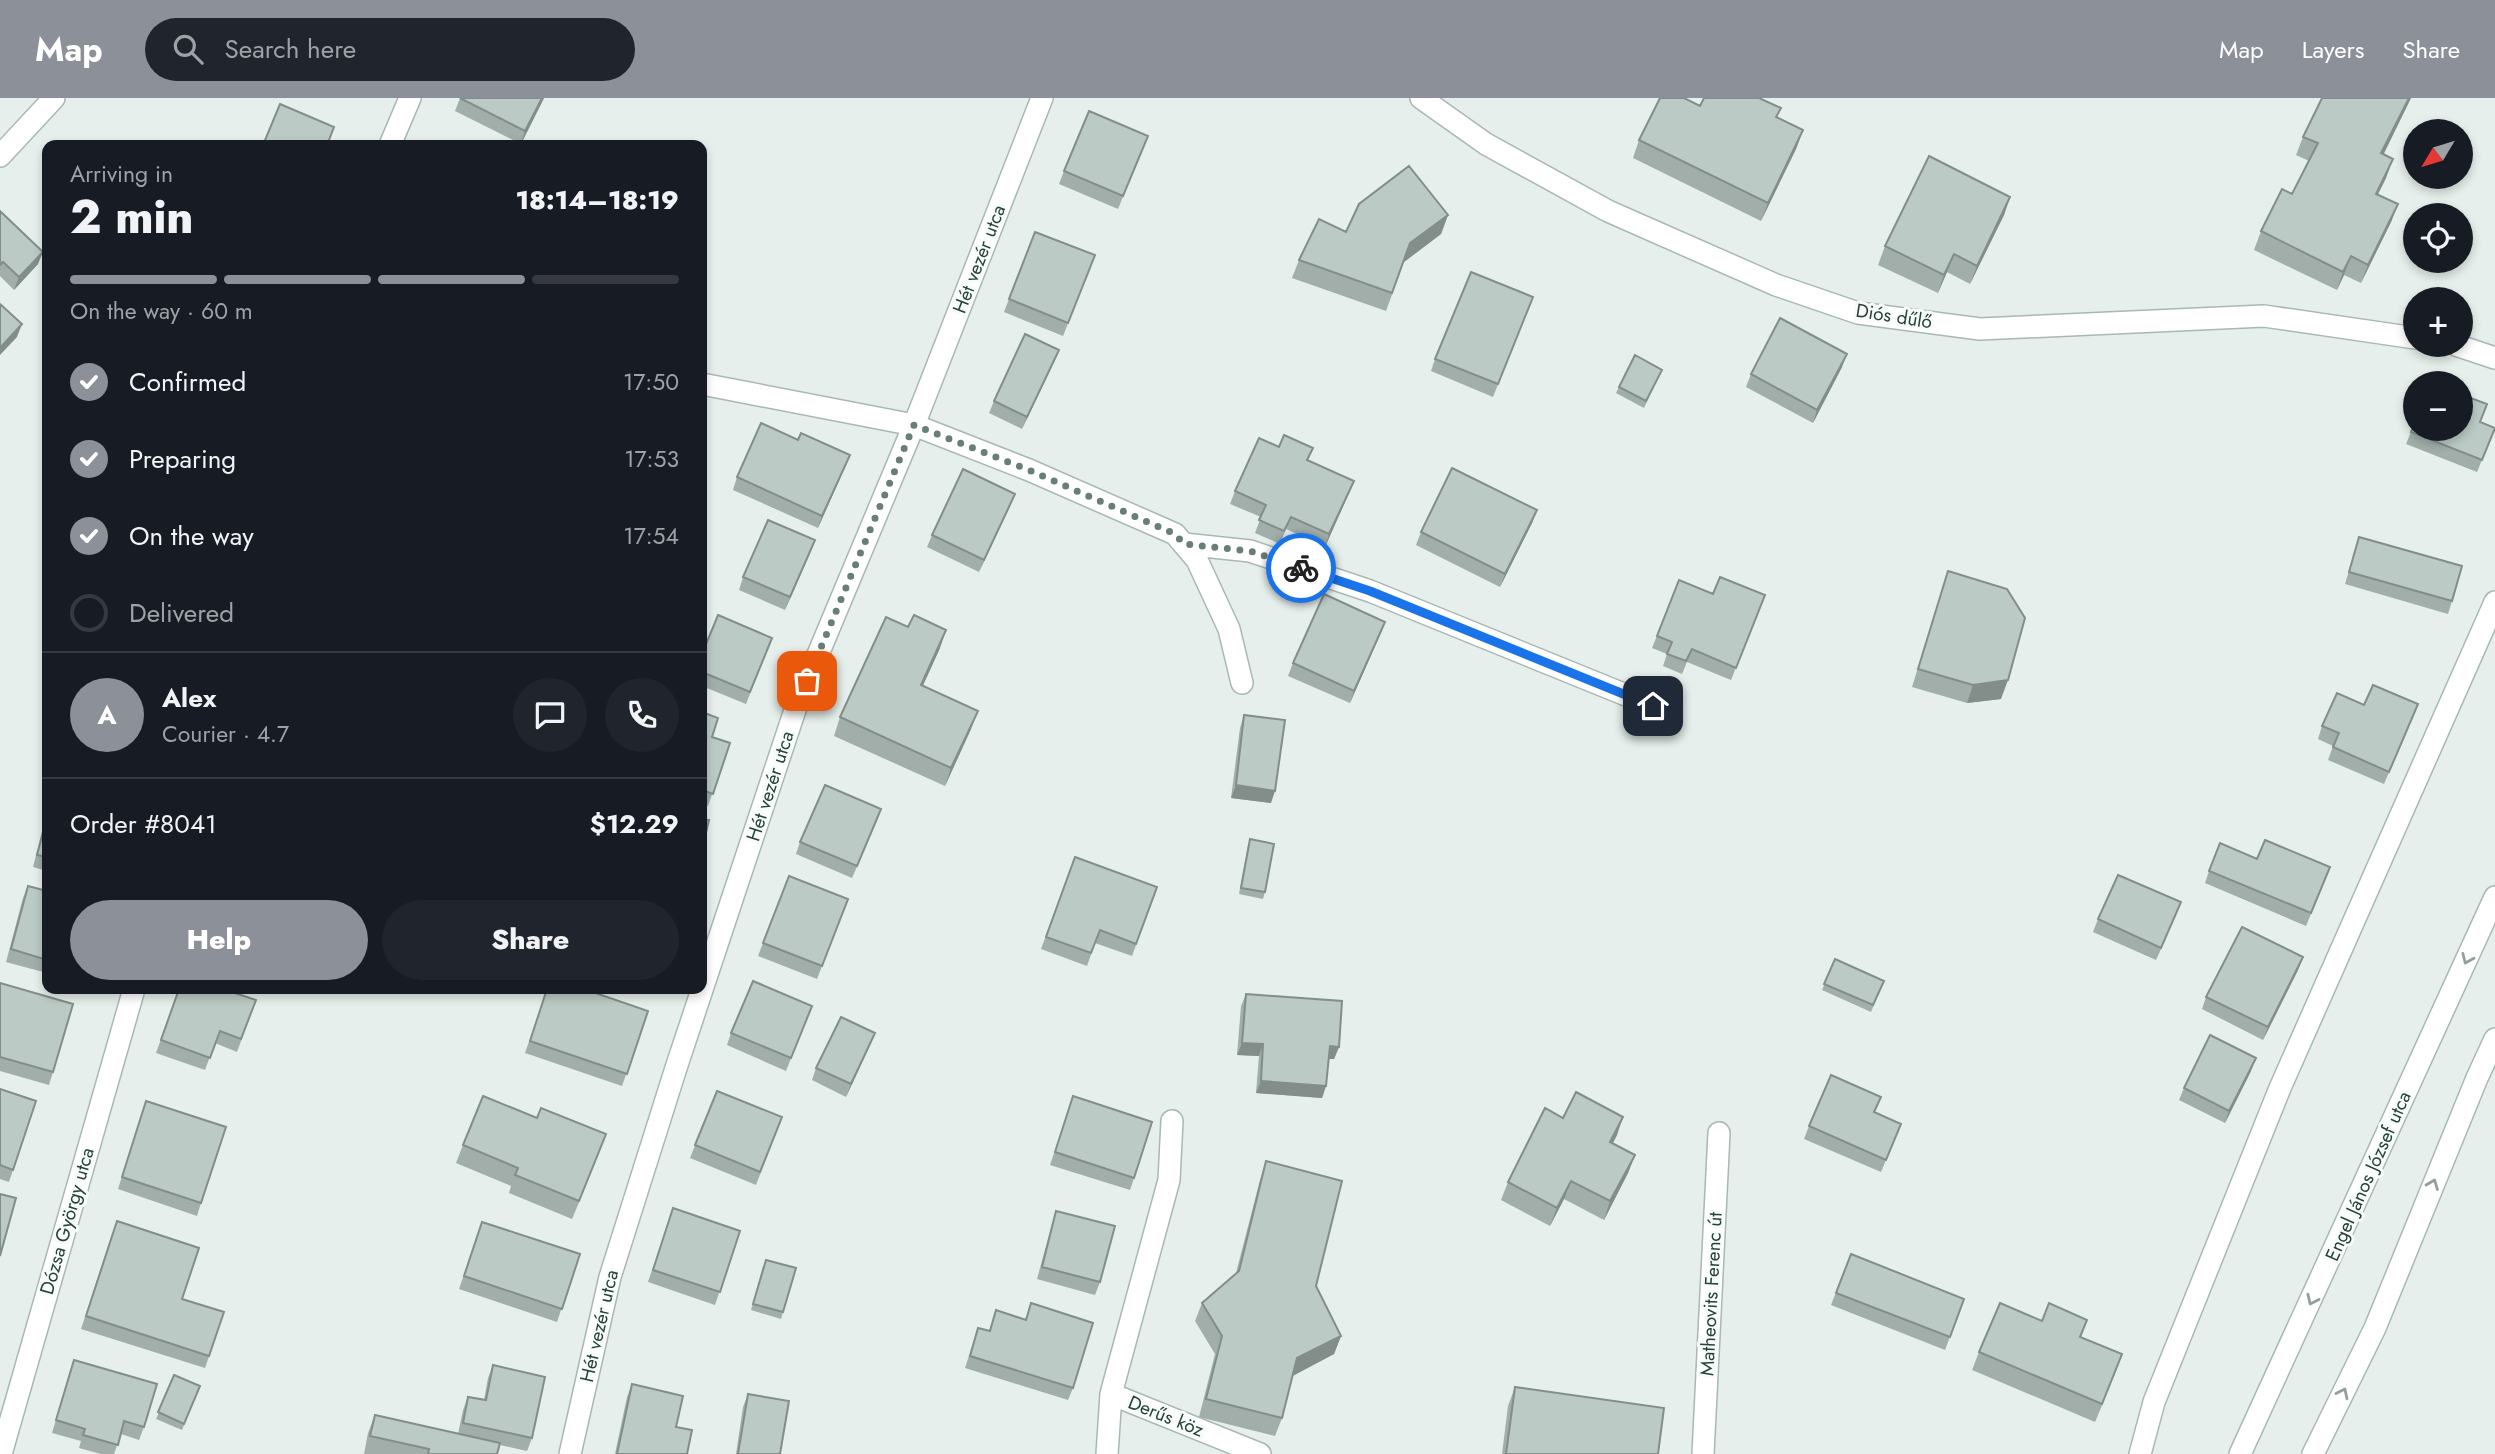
<!DOCTYPE html>
<meta charset="utf-8">
<style>
body{margin:0;font-family:Jost,sans-serif;background:#20242c;color:#f1f3f6;height:100vh;display:flex;flex-direction:column;font-size:26px;white-space:nowrap}
*{box-sizing:border-box;margin:0}
p{font-size:23px;color:#9ea1a6}
.icon{flex:none;width:38px;height:38px;fill:none;stroke:currentColor;stroke-width:2;stroke-linecap:round;stroke-linejoin:round}
.map{position:relative;flex:1;overflow:hidden}
.sheet{position:absolute;left:42px;top:42px;width:665px;height:854px;display:flex;flex-direction:column;background:#171b24;border-radius:14px;box-shadow:0 4px 10px #0003}
.sheet>*{flex:none}
.needle{width:46px;rotate:232deg}
.buttons{position:absolute;left:2403px;top:21px;display:grid;gap:14px}
.buttons a{display:grid;place-items:center;width:70px;height:70px;border-radius:50%;background:#171b24;box-shadow:0 4px 10px #0003;font-size:35px}
.pin{position:absolute;display:grid;place-items:center;width:60px;height:60px;color:#fff;margin:-30px;border-radius:14px;box-shadow:0 4px 10px #0006}
.courier{position:absolute;display:grid;place-items:center;width:70px;height:70px;margin:-35px;border:5px solid #1a73e8;border-radius:50%;background:#fff;color:#222;box-shadow:0 2px 9px #0007}
.overview em{font-style:normal;font-weight:800}
.overview div{display:flex;flex-direction:column-reverse}
.overview{display:flex;align-items:center;justify-content:space-between;height:119px;padding:0 28px}
h1{font-size:46px;font-weight:800;line-height:52px}
.bar{display:grid;grid-template-columns:repeat(4,1fr);gap:10px 7px;align-content:center;height:84px;padding:0 28px}
.bar i{height:9px;border-radius:5px;background:#363941}
.bar .on{background:#8c9099}
.bar p{grid-column:span 4}
.line{display:flex;align-items:center;gap:18px;padding:0 28px;border-top:2px solid #363941}
.line div{flex:1}
.round{display:grid;place-items:center;flex:none;width:74px;height:74px;border-radius:37px;background:#20242c}
ol{padding:0 28px;list-style:none}
li{display:flex;align-items:center;gap:21px;height:77px}
li p{margin-inline-start:auto}
li .icon{padding:7px;border-radius:50%;background:#8c9099;color:#fff;stroke-width:4}
li:last-child{color:#9ea1a6}
li i{width:38px;height:38px;border:4px solid #363941;border-radius:50%}
.button{display:flex;gap:14px;margin-top:auto;padding:14px 28px}
.button a{flex:1;height:80px;border-radius:42px;background:#8c9099;color:#fff;font-size:28px;font-weight:800;line-height:80px;text-align:center}
.button a+a{background:#20242c;color:#f1f3f6}
header{display:flex;align-items:center;gap:42px;box-sizing:border-box;height:98px;padding:0 35px;background:#8c9099;color:#fff}
header strong{font-size:33px}
nav{display:flex;gap:38px;margin-inline-start:auto;font-size:24px}
.search{width:490px;height:63px;background:#20242c;display:flex;align-items:center;gap:18px;box-sizing:border-box;padding:0 24px;border-radius:38px;color:#9ea1a6;font-size:26px}
.map>svg:first-child{display:block}
.lines{fill:none;stroke-linecap:round;stroke-linejoin:round}
.minor-casing{stroke:#a8b8b2;stroke-width:24}
.minor{stroke:#fff;stroke-width:21}
.wall{fill:#a1aea9}
.shaded-wall{fill:#838d89}
.building{fill:#bbcac4;stroke:#838d89;stroke-width:2}
.oneway{stroke:#92a09c}
.done{stroke:#687f78;stroke-width:7;stroke-dasharray:0 12.6}
.route{stroke:#1a73e8;stroke-width:9}
.labels{text-anchor:middle;dominant-baseline:central;stroke-width:6;stroke-linejoin:round;paint-order:stroke}
.street-label{font-size:19px;fill:#24423a;stroke:#f7fbf9}
</style>
<header>
<strong>Map</strong>
<div class="search"><svg class="icon" aria-label="search" viewBox="0 0 24 24"><circle cx="10" cy="10" r="6"/><path d="M15 15l6 6"/></svg>Search here</div>
<nav><a>Map</a><a>Layers</a><a>Share</a></nav>
</header>
<div class="map">
<svg width="2495" height="1356" viewBox="0 0 2495 1356">
<rect width="100%" height="100%" fill="#e6efeb"/>
<g class="lines">
<defs>
<path id="minor" d="M1421,0l65,46 122,67 168,74 82,28 122,16 284,-13 151,22
M390,47l20,-47
M0,58l54,-58
M2456,247l39,13
M702,286l212,41 115,45 146,64 22,26 32,69 13,54
M1184,446l66,7 120,40 283,115
M1111,1296l149,60
M1,1356l133,-465
M570,1356l40,-177 66,-209 120,-361 118,-282 128,-327
M1107,1356l4,-60 58,-214 3,-59
M1703,1356l16,-321
M2140,1356l14,-52 126,-314 215,-486
M2240,1356l255,-557
M2313,1356l62,-126 102,-250 18,-39"/>
</defs>
<!-- minor casing -->
<use href="#minor" class="minor-casing"/>
<!-- minor -->
<use href="#minor" class="minor"/>
</g>
<!-- wall -->
<path class="wall" d="M460,0h84l-23,46 -66,-33z
M2411,0l-28,56 3,24 -8,16 20,10 -7,18 -30,61 -17,-8 -7,15 -83,-40 7,-19 31,-37 17,-33 -13,-6 7,-18z
M1700,8l81,2 -4,10 26,12 -7,19 -35,72 -128,-63 6,-18z
M1148,38l-30,73 -59,-25 5,-13z
M2010,99l-6,18 -34,69 -23,-12 -9,21 -60,-28 7,-19z
M0,113l38,53 -24,26 -14,-14z
M1448,117l-7,19 -37,28 -18,49 -94,-33 7,-18 47,-28z
M1035,134l60,23 -32,81 -59,-24z
M1533,199l-40,100 -62,-26 4,-12z
M1059,252l-5,12 -32,67 -33,-16 5,-12z
M1842,269l-29,56 -67,-36 5,-13z
M1662,272l-18,38 -28,-15 3,-6z
M2415,324l80,6 -18,44 -71,-28z
M1279,349l34,1 -5,12 41,33 -24,54 -39,-18 -6,15 -25,-11 6,-16 -31,-13 5,-13z
M845,369l-27,61 -85,-38 4,-13z
M1010,408l-31,66 -52,-25 5,-12z
M1537,412l-5,13 -32,64 -84,-42 5,-13z
M2359,439l93,64 -4,13 -103,-30z
M810,455l-25,57 -46,-20 4,-13z
M1948,473l53,128 -34,4 -55,-16z
M1679,482l34,14 52,1 -34,85 -44,-18 -5,12 -19,-8 4,-12 -15,-6z
M1385,524l-35,81 -62,-27 5,-13z
M772,540l-26,66 -44,-18v-32z
M940,550l-17,37 48,44 -26,57 -111,-50 6,-19z
M2364,607l49,12 -29,67 -56,-24 5,-14 -15,-7 4,-13z
M702,614l10,25 18,6 -22,63 -6,-2z
M1244,617l27,88 -40,-5 9,-70z
M47,714v59l-14,-4z
M877,723l-25,57 -56,-24 4,-12z
M1250,741l15,53 -2,7 -24,-5 9,-49z
M1075,759l82,30 -25,69 -37,-13 -8,23 -46,-17z
M2209,773l116,9 -19,46 -101,-43z
M28,788l19,5v82l-41,-11 17,-64z
M848,801l-31,80 -59,-23 5,-13z
M2181,804l-25,58 -63,-28 5,-13z
M2303,859l-5,13 -35,70 -61,-31 4,-12z
M1835,861l49,22 -13,31 -49,-22z
M0,885l53,89 -4,13 -49,-14z
M179,891l77,11 -19,52 -22,-9 -10,27 -49,-17z
M547,891l101,22 -26,75 -97,-33z
M1246,896l93,53 -5,12h-6l-2,27 -4,12 -66,-5 3,-37 -22,-1 4,-49z
M812,908l-26,65 -59,-26 4,-12z
M875,935l-5,12 -24,52 -34,-17 4,-12z
M2251,973l-26,52 -46,-23 5,-12z
M0,991l13,81 -4,12 -9,-3z
M717,993l65,26 -26,68 -66,-27z
M146,1003l55,102 -4,13 -79,-27z
M1069,1011l65,69 -4,12 -80,-25z
M537,1020l69,16 -34,85 -63,-26 2,-7 -55,-23 7,-18z
M1901,1026l-20,48 -77,-33 5,-13z
M1617,1037l-4,8 22,12 -7,18 -24,47 -40,-21 -14,27 -49,-26 7,-18z
M1266,1063l50,125 25,50 -7,18 -41,21 -11,43 -7,18 -76,-19 16,-63 -20,-33 7,-18 34,-30 24,-93z
M673,1110l67,23 -25,74 -67,-23z
M1056,1113l44,71 -5,13 -58,-16 15,-55z
M482,1124l98,32 -23,68 -98,-33z
M112,1136l70,65 42,13 -19,56 -124,-39z
M1851,1156l113,45 -19,51 -114,-45z
M763,1168l20,46 -2,7 -30,-9z
M996,1212l77,78 -5,12 -103,-32 13,-40 11,3z
M2087,1222l-7,17 35,36 -20,49 -123,-52 7,-18 63,-31z
M74,1262l70,67 -5,13 -18,-6 -7,20h-13l-22,-6 2,-7 -29,-8z
M493,1267l39,73 -5,13 -27,-6 -3,9h-133l4,-21 7,-18 83,19 5,-24 5,-13 16,3 4,-22z
M174,1277l26,11 -18,44 -26,-11z
M632,1286l44,43 11,27h-72l12,-57z
M1515,1289l143,67h-156l6,-48z
M748,1296l32,60h-44l7,-47z"/>
<!-- shaded-wall -->
<path class="shaded-wall" d="M542,0h2l-23,46 4,-13z
M2409,0h2l-36,74 6,-19z
M1803,32l-7,19 -35,72 7,-18z
M2393,61l-7,19 -17,34 7,-18z
M2010,99l-6,18 -34,69 7,-18z
M2398,106l-7,18 -30,61 7,-18z
M1448,117l-7,19 -37,28 6,-19z
M43,154l-5,12 -24,26 5,-13z
M1954,156l-7,18 -9,21 6,-18z
M2351,158l-7,19 -7,15 6,-18z
M22,226l-5,13 -17,18v-7z
M1059,252l-5,12 -32,67 5,-12z
M1847,256l-5,13 -29,56 4,-13z
M850,357l-5,12 -27,61 4,-12z
M1354,383l-5,12 -24,54 4,-13z
M1015,396l-5,12 -31,66 5,-12z
M1537,412l-5,13 -32,64 5,-13z
M815,442l-5,13 -25,57 5,-13z
M1385,524l-5,13 -30,68 4,-12z
M946,532l-6,18 -25,55 6,-18z
M2008,582l-7,19 -34,4 6,-18z
M978,613l-7,18 -26,57 6,-18z
M1236,687l39,6 -4,12 -40,-5z
M2181,804l-5,13 -20,45 5,-12z
M2303,859l-5,13 -35,70 5,-13z
M875,935l-5,12 -24,52 5,-13z
M1242,945l21,1 -4,12 -22,-1z
M1330,948l9,1 -5,12h-9z
M2256,960l-5,13 -26,52 4,-12z
M1261,983l65,5 -4,12 -66,-5z
M1623,1019l-6,18 -13,25 6,-18z
M606,1036l-7,19 -27,66 7,-18z
M1635,1057l-7,18 -24,47 6,-19z
M1571,1083l-7,18 -14,27 7,-18z
M1341,1238l-7,18 -43,23 6,-19z
M2122,1256l-7,19 -20,49 7,-18z"/>
<!-- building -->
<path class="building" d="M460,0h82l-17,33z
M1660,0h24l16,8 4,-8h55l22,10 -5,9 27,13 -35,73 -129,-63z
M2322,0h87l-28,55 12,6 -17,35 22,10 -30,61 -17,-9 -8,16 -82,-41 21,-42 10,5 26,-51 -15,-6z
M280,6l54,23 -7,18h-64z
M1089,13l59,25 -25,60 -59,-25z
M1929,58l81,41 -33,69 -23,-12 -10,21 -59,-29z
M1409,68l39,49 -38,28 -18,50 -93,-33 20,-41 27,13 13,-28z
M0,113l43,41 -24,25 -16,-15 -3,3z
M1035,134l60,23 -27,68 -59,-24z
M1471,174l62,25 -35,87 -63,-25z
M0,206l22,20 -22,24z
M1780,220l67,36 -30,56 -66,-36z
M1025,236l34,16 -32,67 -33,-16z
M1635,257l27,15 -16,31 -27,-14z
M2460,296l27,10 -7,18 15,6 -13,32 -71,-28 4,-10v7h45z
M761,325l37,17 3,-7 49,22 -28,61 -85,-39z
M1284,337l29,13 -6,12 47,21 -25,53 -38,-17 -7,14 -25,-11 7,-15 -31,-14 24,-53 20,9z
M1452,370l85,42 -32,64 -84,-42z
M963,371l52,25 -31,66 -52,-25z
M768,422l47,20 -25,57 -47,-20z
M2359,439l103,29 -10,35 -103,-29z
M1948,473l59,18 18,29 -17,62 -35,5 -55,-16z
M1720,479l45,18 -29,73 -44,-19 -6,12 -19,-7 5,-12 -15,-6 22,-56 34,14z
M1324,496l61,28 -31,69 -61,-28z
M718,517l54,23 -22,54 -48,-20v-18z
M914,517l32,15 -25,55 57,26 -27,57 -111,-51 46,-100 22,10z
M2373,587l45,19 -29,68 -56,-25 6,-14 -17,-7 15,-33 27,12z
M702,614l16,6 -6,19 18,6 -17,51 -11,-4z
M1244,617l41,5 -10,71 -39,-6z
M825,687l56,24 -24,57 -57,-24z
M47,719v40l-10,-2z
M702,721l7,1 -7,29z
M1250,741l24,5 -9,48 -24,-4z
M2265,742l65,27 -19,46 -102,-42 11,-28 37,16z
M1075,759l82,30 -21,57 -36,-14 -9,23 -45,-16z
M2118,777l63,27 -20,46 -63,-29z
M789,778l59,23 -26,67 -59,-23z
M28,788l19,5v69l-36,-11z
M2242,829l61,30 -35,70 -62,-30z
M1835,861l49,22 -11,24 -49,-21z
M753,883l59,25 -21,52 -60,-25z
M0,885l73,21 -20,68 -53,-15z
M179,891h44l33,11 -15,39 -21,-8 -10,27 -49,-18z
M547,891h37l64,22 -21,63 -97,-33z
M1246,896l96,7 -3,46 -9,-1 -4,40 -65,-5 2,-37 -21,-1z
M841,919l34,16 -24,51 -35,-16z
M2210,937l46,23 -27,53 -45,-23z
M1831,977l50,22 -7,15 27,12 -15,36 -77,-34z
M0,991l36,12 -23,69 -13,-5z
M717,993l65,26 -22,55 -65,-27z
M1576,994l47,25 -13,25 25,13 -25,46 -39,-20 -14,27 -49,-26 37,-74 18,10z
M483,998l54,22 4,-10 65,26 -27,67 -64,-26 3,-7 -55,-23z
M1073,998l79,26 -18,56 -79,-26z
M146,1003l80,26 -25,76 -79,-26z
M1266,1063l76,20 -26,105 25,50 -44,22 -15,60 -76,-19 16,-63 -20,-33 37,-32z
M0,1096l16,4 -16,58z
M673,1110l67,23 -20,61 -67,-22z
M1056,1113l59,15 -15,56 -58,-15z
M117,1123l82,27 -17,51 42,13 -15,44 -123,-40z
M482,1124l98,32 -18,55 -98,-33z
M1851,1156l113,45 -14,38 -114,-44z
M766,1162l30,8 -13,44 -30,-8z
M1031,1205l62,20 -20,65 -103,-32 8,-28 12,3 6,-21 30,10z
M2000,1205l42,18 7,-18 38,17 -7,17 42,17 -20,50 -123,-52z
M74,1262l83,24 -13,43 -20,-6 -6,24 -35,-10 2,-6 -29,-9z
M493,1267l52,12 -13,61 -69,-15 5,-26 18,3z
M174,1277l26,11 -16,38 -26,-12z
M632,1286l51,12 -7,31 16,3 -5,24h-70z
M1515,1289l149,21 -6,46h-152z
M748,1296l41,7 -9,53h-42z
M375,1317l125,28 -3,11h-69l1,-5 -59,-13z"/>
<!-- one-way arrows -->
<defs><path id="oneway-chevron" d="M-2-3.5L2.5 0L-2 3.5" fill="none" stroke-width="1.6" stroke-linecap="round" stroke-linejoin="round" transform="scale(1.75)"/></defs>
<g class="oneway">
<use href="#oneway-chevron" transform="translate(2467 861) rotate(114)"/>
<use href="#oneway-chevron" transform="translate(2433 1086) rotate(-68)"/>
<use href="#oneway-chevron" transform="translate(2312 1202) rotate(115)"/>
<use href="#oneway-chevron" transform="translate(2343 1295) rotate(-64)"/>
</g>
<g class="lines">
<!-- done -->
<path class="done" d="M807,583l107,-256 115,45 146,64 9,10 66,7 51,17"/>
<!-- route -->
<path class="route" d="M1301,470l69,23 283,115"/>
</g>
<g class="labels">
<!-- street labels -->
<g class="street-label">
<text transform="translate(979 161) rotate(-69)">Hét vezér utca</text>
<text transform="translate(1894 218) rotate(9)">Diós dűlő</text>
<text transform="translate(770 688) rotate(-72)">Hét vezér utca</text>
<text transform="translate(2368 1078) rotate(-66)">Engel János József utca</text>
<text transform="translate(67 1123) rotate(-74)">Dózsa György utca</text>
<text transform="translate(1711 1196) rotate(-87)">Matheovits Ferenc út</text>
<text transform="translate(599 1228) rotate(-77)">Hét vezér utca</text>
<text transform="translate(1166 1318) rotate(22)">Derűs köz</text>
</g>
</g>
</svg>
<div class="buttons">
<a><svg class="needle" viewBox="-14 -14 28 28"><path d="M0-13l5 13h-10z" fill="#e53935"/><path d="M0 13l5-13h-10z" fill="#9ea1a6"/></svg></a>
<a><svg class="icon" aria-label="locate" viewBox="0 0 24 24"><circle cx="12" cy="12" r="6"/><path d="M12 2v4M12 18v4M2 12h4M18 12h4"/></svg></a>
<a>+</a>
<a>−</a>
</div>
<div class="pin" style="left:807px;top:583px;background:#ea580c"><svg class="icon" aria-label="bag" viewBox="0 0 24 24"><path d="M5 8h14l-1 12H6zM9 8a3 3 0 0 1 6 0"/></svg></div>
<div class="pin" style="left:1653px;top:608px;background:#1f2937"><svg class="icon" aria-label="home" viewBox="0 0 24 24"><path d="M3 11l9-7 9 7M6 9v11h12V9"/></svg></div>
<div class="courier" style="left:1301px;top:470px"><svg class="icon" aria-label="bike" viewBox="0 0 24 24"><circle cx="6" cy="16" r="4"/><circle cx="18" cy="16" r="4"/><path d="M6 16l4-8h5l3 8M10 8l3 8H6M13 5h3"/></svg></div>
<section class="sheet">
<div class="overview"><div><h1>2 min</h1><p>Arriving in</p></div><em>18:14–18:19</em></div>
<div class="bar"><i class="on"></i><i class="on"></i><i class="on"></i><i></i><p>On the way · 60 m</p></div>
<ol>
<li><svg class="icon" aria-label="check" viewBox="0 0 24 24"><path d="M5 12l5 5 9-10"/></svg>Confirmed<p>17:50</p></li>
<li><svg class="icon" aria-label="check" viewBox="0 0 24 24"><path d="M5 12l5 5 9-10"/></svg>Preparing<p>17:53</p></li>
<li><svg class="icon" aria-label="check" viewBox="0 0 24 24"><path d="M5 12l5 5 9-10"/></svg>On the way<p>17:54</p></li>
<li><i></i>Delivered</li>
</ol>
<div class="line" style="height:126px"><b class="round" style="background:#8c9099;color:#fff">A</b><div><b>Alex</b><p>Courier · 4.7</p></div><a class="round"><svg class="icon" aria-label="chat" viewBox="0 0 24 24"><path d="M4 5h16v11H9l-5 4z"/></svg></a><a class="round"><svg class="icon" aria-label="phone" viewBox="0 0 24 24"><path d="M5 4h4l2 5-3 2q2 4 5 5l2-3 5 2v4C11 20 4 13 5 4z"/></svg></a></div>
<div class="line" style="height:91px"><div>Order #8041</div><b>$12.29</b></div>
<div class="button"><a>Help</a><a>Share</a></div>
</section>
</div>
